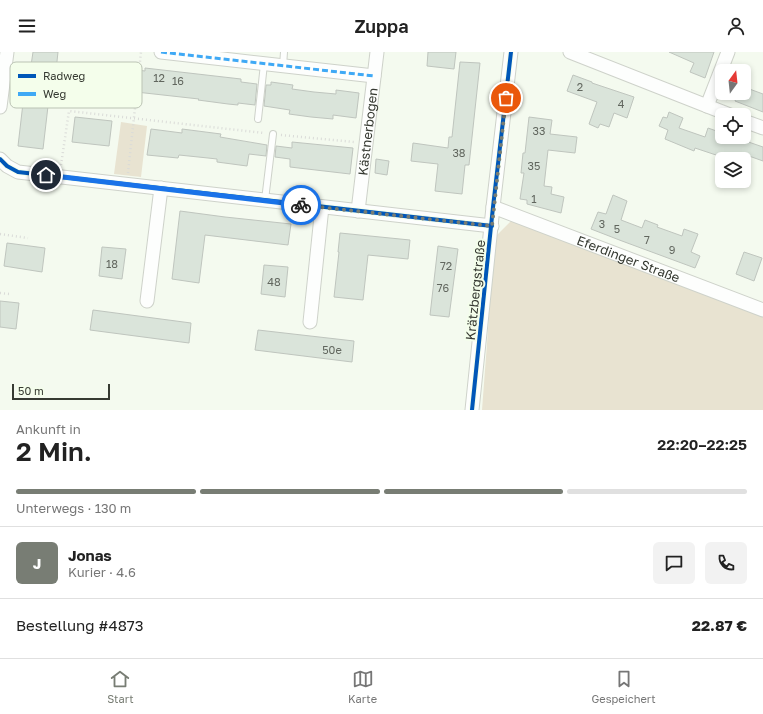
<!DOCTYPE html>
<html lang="de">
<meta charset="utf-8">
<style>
body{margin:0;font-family:"Golos Text",sans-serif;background:#f2f2f2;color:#222;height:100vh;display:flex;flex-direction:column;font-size:15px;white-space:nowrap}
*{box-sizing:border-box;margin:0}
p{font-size:13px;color:#767676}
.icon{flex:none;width:22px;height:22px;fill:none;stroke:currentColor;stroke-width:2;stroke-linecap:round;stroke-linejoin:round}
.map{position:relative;height:358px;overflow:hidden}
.sheet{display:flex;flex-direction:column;background:#fff;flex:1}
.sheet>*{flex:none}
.needle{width:26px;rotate:15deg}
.controls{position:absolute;left:715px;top:12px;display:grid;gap:8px}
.controls a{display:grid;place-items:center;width:36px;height:36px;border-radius:6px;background:#fff;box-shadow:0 2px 6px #0003;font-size:20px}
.scale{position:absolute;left:12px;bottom:10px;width:98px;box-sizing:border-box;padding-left:4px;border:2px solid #363a32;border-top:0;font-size:11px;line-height:14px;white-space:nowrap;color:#363a32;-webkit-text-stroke:3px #f4feeb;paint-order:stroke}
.pin{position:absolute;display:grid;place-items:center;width:34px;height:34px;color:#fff;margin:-17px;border:2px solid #fff;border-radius:50%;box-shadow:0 1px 4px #0007}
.courier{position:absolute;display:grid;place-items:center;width:40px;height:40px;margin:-20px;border:3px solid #1a73e8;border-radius:50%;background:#fff;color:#222;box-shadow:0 1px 5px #0007}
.headline em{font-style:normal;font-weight:600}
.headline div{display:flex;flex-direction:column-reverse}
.headline{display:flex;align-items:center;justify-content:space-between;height:68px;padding:0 16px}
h1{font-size:26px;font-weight:600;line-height:30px}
.bar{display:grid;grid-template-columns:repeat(4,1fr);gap:6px 4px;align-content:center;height:48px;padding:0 16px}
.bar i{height:5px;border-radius:3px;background:#e0e0e0}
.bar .on{background:#787d74}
.bar p{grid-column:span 4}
.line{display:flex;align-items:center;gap:10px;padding:0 16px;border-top:1px solid #e0e0e0}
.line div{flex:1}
.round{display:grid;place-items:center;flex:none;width:42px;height:42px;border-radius:6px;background:#f2f2f2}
header{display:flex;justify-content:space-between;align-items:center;height:52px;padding:0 16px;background:#fff;font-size:18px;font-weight:600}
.tabs{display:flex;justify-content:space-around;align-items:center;height:56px;border-top:1px solid #e0e0e0;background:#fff;font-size:11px;color:#767676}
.tabs a{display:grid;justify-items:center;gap:2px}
.tabs .on{color:#787d74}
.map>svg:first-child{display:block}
.green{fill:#e8e3d1}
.building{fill:#dae4da;stroke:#bfc5be}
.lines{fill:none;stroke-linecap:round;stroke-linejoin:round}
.lane-casing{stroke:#ced2ca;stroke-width:8}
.street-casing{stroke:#ced2ca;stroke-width:15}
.path{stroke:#dadbd8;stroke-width:2.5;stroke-dasharray:1 3;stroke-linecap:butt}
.lane{stroke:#fdfefd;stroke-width:6}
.street{stroke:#fdfefd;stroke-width:13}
.quiet{stroke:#3fa9f5;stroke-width:3;stroke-dasharray:6 3;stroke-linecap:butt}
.cycleway-casing{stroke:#f4feeb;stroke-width:6}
.cycleway{stroke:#0057b8;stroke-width:4}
.done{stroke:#787d74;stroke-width:4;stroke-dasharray:0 7.2}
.route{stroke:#1a73e8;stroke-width:5}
.labels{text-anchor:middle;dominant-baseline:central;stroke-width:4;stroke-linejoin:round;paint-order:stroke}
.number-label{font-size:11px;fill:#61665e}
.street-label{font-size:13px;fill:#363a32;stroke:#f4feeb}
.key{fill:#f4feeb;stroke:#bbc3b4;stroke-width:1}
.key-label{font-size:11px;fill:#363a32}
</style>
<header><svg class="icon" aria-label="menu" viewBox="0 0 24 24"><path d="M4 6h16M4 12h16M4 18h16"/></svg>Zuppa<svg class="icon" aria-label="person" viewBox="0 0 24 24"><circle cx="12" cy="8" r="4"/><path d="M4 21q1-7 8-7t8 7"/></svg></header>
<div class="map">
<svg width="763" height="358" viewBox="0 0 763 358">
<rect width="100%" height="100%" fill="#f4faef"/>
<!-- green -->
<path class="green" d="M121,70l26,4 -6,51 -27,-3z
M513,167l250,96v95h-281l13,-173z"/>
<!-- building -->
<path class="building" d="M33,0h25l-4,37h-4l-7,60 -25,-3 7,-60h3z
M428,0h28l-2,17 -27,-3z
M669,0h45l-9,26 -15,-6 4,-9z
M460,10l20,1 -11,102h-4l-3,29 -27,-3 3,-27 -27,-3 2,-18 35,5 1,-11h3z
M91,12l54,7v-3l96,11v3l16,2 -2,21 -17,-2v2l-10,-1 -30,-4 1,-1 -72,-8 -1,3 -39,-5z
M573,23l19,7v1l42,14 -7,21 -13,-5 -5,14 -9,-3 -2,4 -9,-4 8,-22 -30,-11z
M271,30l22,3 -1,4 22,3 22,2v-4l23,3 -3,25 -23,-3v4l-22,-2 -22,-3 1,-4 -26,-4 2,-21h5z
M744,35l19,7v18l-28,-11 3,-8h6z
M669,60l14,6 -4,10 26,9 3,-9 14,5v4h12l29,10v14l-14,-5 -2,5 -21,-7 -1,4 -30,-10 -1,3 -29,-12 3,-9 -9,-4 4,-9 4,1z
M75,65l37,4 -3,25 -37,-4z
M529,65l23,3 -2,14 27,3 -2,16 -27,-3 -4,36 8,1 -1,7 13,3 -3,16 -34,-9v-4l-7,-1 4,-26h-3l2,-20h2z
M151,77l31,4v-4l39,5 -1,3 47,8 -1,11 -17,-2 -2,12 -30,-4v-3l-9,-1 -29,-3 -1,3 -31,-3z
M292,90l61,6 -3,26 -60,-7v-8l-15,-2 1,-11 16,2z
M376,107l13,2 -2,14 -12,-2z
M613,143l14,6 -6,19 21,8 3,-8 13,5 -1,2 25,9 2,-7 14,5 -7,18 9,4 -5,12 -73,-27 -31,-12 7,-17 8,2z
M180,159l45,6 66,7 -3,21 -83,-10 -6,48 -27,-4z
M340,181l70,7 -2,19 -40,-4 -5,45 -29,-3 5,-45h-1z
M7,191l38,5 -3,24 -38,-6z
M438,194l20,3 -9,68 -19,-2z
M102,195l24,2 -4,30 -23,-3z
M744,200l18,6 -8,23 -18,-7z
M264,213l24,2 -3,30 -24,-3z
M0,249l19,2 -3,26 -16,-2z
M93,258l98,13 -2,20 -99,-13z
M258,278l96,11 -2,21 -97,-12z"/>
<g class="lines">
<defs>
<path id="lane" d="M283,14l1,-14
M258,67l6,-55
M265,148l8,-66"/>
<g id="street">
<path d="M161,0l213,24"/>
<path d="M570,0l160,63"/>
<path d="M707,54l21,-54"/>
<path d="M0,55l7,-55"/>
<path d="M744,69l19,7"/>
<path d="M0,107l7,7 11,6 474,54"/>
<path id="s1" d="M493,155l270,103"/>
<path id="s2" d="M358,159l19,-159"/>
<path d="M147,249l14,-113"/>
<path d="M310,270l12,-115"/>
<path d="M472,358l21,-203 18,-155"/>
</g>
</defs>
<!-- lane casing -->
<use href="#lane" class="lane-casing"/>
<!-- street casing -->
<use href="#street" class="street-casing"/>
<!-- path -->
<path class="path" d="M281,83l73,7
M61,113l8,-54 195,22
M128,121l13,-121
M0,182l28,4
M0,241l10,1"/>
<!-- lane -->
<use href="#lane" class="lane"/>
<!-- street -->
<use href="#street" class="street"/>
<!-- quiet -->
<path class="quiet" d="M161,0l213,24"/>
<defs>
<path id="cycleway" d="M0,107l7,7 11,6 474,54
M472,358l21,-203 18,-155"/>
</defs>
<!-- cycleway casing -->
<use href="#cycleway" class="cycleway-casing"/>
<!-- cycleway -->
<use href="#cycleway" class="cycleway"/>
</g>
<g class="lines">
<!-- done -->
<path class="done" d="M301,153l191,21 14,-128"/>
<!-- route -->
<path class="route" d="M46,123l255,30"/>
</g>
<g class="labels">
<!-- number labels -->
<g class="number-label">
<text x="159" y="25">12</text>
<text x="178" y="28">16</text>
<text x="580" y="34">2</text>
<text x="621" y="51">4</text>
<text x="539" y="78">33</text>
<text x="459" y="100">38</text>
<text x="534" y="113">35</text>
<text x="534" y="146">1</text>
<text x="602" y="171">3</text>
<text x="617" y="176">5</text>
<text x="647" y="187">7</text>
<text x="672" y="197">9</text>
<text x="112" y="211">18</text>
<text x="446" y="213">72</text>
<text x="274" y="229">48</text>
<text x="443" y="235">76</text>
<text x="332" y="297">50e</text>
</g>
<!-- street labels -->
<g class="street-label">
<text stroke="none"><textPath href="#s2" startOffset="80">Kästnerbogen</textPath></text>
<text stroke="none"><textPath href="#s1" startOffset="145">Eferdinger Straße</textPath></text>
<text transform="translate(475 238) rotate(-84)">Krätzbergstraße</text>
</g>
</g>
<!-- legend -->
<rect x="10" y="10" width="132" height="46" rx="6" class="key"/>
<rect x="18" y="22" width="18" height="4" fill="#0057b8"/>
<rect x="18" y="40" width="18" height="4" fill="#3fa9f5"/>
<g class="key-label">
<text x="43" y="28">Radweg</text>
<text x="43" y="46">Weg</text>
</g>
</svg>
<div class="controls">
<a><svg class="needle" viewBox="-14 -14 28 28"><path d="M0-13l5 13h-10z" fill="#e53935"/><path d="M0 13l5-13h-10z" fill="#767676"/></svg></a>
<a><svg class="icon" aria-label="locate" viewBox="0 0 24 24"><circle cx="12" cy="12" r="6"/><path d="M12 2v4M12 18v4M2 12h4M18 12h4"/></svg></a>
<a><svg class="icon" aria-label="layers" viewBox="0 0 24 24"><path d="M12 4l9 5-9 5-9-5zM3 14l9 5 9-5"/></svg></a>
</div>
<div class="scale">50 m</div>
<div class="pin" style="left:506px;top:46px;background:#ea580c"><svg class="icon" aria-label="bag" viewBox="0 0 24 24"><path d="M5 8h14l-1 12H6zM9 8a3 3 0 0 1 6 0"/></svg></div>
<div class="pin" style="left:46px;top:123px;background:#1f2937"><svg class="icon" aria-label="home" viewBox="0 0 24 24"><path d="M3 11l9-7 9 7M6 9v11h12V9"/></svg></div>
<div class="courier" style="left:301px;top:153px"><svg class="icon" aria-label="bike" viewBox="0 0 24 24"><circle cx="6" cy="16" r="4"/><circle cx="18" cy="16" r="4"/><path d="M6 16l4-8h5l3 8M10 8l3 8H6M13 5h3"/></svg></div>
</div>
<section class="sheet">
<div class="headline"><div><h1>2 Min.</h1><p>Ankunft in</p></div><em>22:20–22:25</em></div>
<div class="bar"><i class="on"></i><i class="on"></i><i class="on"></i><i></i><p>Unterwegs · 130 m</p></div>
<div class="line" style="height:72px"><b class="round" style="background:#787d74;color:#fff">J</b><div><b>Jonas</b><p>Kurier · 4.6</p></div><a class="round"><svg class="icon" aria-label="chat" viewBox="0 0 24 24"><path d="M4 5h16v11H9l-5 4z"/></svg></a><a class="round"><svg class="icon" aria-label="phone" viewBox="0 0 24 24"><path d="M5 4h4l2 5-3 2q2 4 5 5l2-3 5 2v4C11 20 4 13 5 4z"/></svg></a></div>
<div class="line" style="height:52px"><div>Bestellung #4873</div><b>22.87 €</b></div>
</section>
<nav class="tabs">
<a class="on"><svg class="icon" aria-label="home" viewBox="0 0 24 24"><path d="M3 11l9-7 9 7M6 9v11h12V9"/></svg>Start</a>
<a><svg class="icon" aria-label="map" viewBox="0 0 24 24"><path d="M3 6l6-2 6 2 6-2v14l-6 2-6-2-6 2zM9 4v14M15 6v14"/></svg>Karte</a>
<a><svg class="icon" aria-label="saved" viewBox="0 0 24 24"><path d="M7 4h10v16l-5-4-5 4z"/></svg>Gespeichert</a>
</nav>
